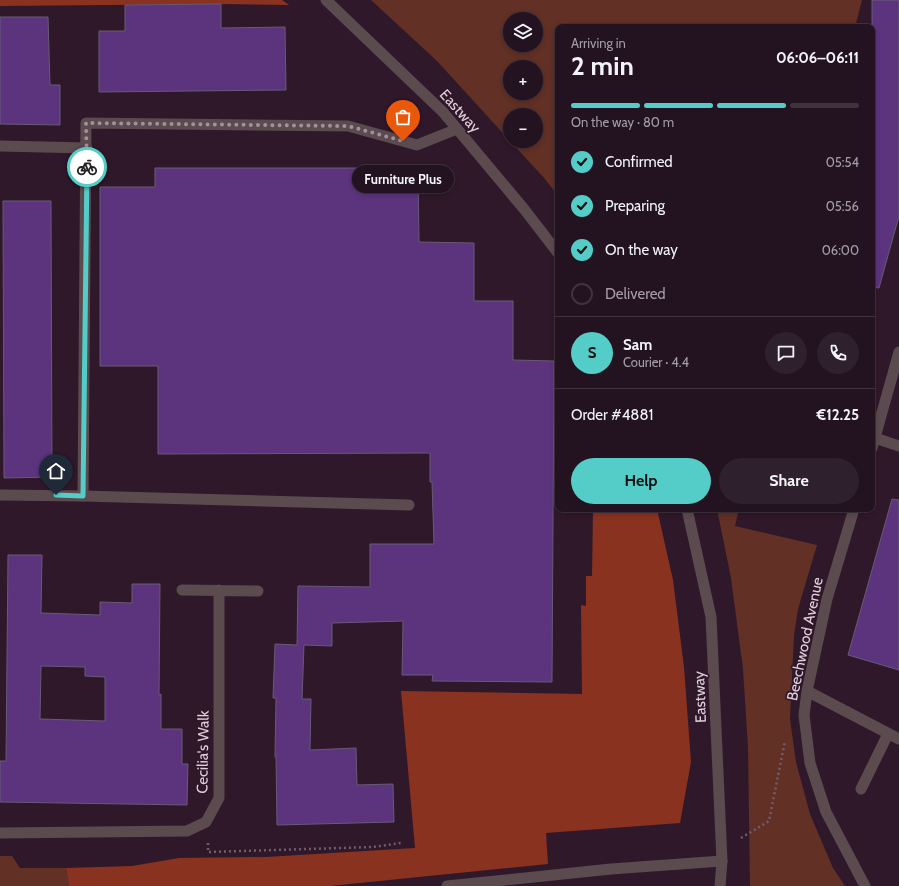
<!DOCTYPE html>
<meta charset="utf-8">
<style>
body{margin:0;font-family:Cabin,sans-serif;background:#2f202d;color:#f1f3f6;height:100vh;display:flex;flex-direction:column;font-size:15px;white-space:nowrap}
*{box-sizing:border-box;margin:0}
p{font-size:13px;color:#a39ea5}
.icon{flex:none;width:22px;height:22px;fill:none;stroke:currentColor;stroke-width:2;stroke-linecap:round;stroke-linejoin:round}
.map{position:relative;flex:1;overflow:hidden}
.details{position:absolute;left:555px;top:24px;width:320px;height:488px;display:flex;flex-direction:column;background:#231220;border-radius:8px;box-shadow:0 2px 6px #0003,0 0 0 1px #40323e}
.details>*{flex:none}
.fabs{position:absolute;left:503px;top:12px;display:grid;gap:8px}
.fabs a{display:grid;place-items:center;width:40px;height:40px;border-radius:50%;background:#231220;box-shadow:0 2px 6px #0003,0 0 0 1px #40323e;font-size:20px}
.pin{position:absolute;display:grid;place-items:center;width:34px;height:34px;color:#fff;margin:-41px -17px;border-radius:50% 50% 50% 0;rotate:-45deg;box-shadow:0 0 4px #0007}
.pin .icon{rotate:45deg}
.courier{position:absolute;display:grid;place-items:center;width:40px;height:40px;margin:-20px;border:3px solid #54cdc8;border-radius:50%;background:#fff;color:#222;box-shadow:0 1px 5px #0007}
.bubble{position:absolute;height:28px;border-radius:14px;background:#231220;box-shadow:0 2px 6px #0003,0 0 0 1px #40323e;font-size:13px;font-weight:800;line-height:28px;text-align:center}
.head em{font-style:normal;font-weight:800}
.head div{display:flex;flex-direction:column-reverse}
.head{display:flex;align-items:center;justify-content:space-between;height:68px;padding:0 16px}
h1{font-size:26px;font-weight:800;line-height:30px}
.bar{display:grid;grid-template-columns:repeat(4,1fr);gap:6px 4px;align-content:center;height:48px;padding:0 16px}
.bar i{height:5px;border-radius:3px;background:#40323e}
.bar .active{background:#54cdc8}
.bar p{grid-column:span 4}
.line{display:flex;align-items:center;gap:10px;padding:0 16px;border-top:1px solid #40323e}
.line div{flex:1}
.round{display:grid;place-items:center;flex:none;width:42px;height:42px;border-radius:21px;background:#2f202d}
ol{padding:0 16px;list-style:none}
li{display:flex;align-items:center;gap:12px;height:44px}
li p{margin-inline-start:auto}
li .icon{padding:4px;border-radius:50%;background:#54cdc8;color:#111;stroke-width:4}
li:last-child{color:#a39ea5}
li i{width:22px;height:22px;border:2px solid #40323e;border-radius:50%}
.cta{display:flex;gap:8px;margin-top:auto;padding:8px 16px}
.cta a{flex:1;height:46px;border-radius:24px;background:#54cdc8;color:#111;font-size:16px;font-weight:800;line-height:46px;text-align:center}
.cta a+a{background:#2f202d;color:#f1f3f6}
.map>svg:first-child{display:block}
.green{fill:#623025;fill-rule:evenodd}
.forest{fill:#8a3220}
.building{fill:#5c347e;stroke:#685a76;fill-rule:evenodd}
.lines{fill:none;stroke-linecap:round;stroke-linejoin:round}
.path{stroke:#715d6c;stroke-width:2.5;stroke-dasharray:2 3;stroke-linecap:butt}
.service{stroke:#5b4b4f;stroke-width:11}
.minor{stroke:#5b4b4f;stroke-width:11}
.tertiary{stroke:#5b4b4f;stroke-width:11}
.done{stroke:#a2909e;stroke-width:4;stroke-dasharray:0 7.2}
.route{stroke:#54cdc8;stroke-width:5}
.labels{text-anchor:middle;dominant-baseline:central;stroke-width:3.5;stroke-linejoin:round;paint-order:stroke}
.street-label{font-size:15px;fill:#e0d0dc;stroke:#2f182a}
</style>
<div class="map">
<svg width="899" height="886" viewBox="0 0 899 886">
<rect width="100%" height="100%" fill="#2f182a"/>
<!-- green -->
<path class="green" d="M371,0h491l-7,27h-297v169l-13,-17 -35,-38h26v-26h-26v26l-73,-80zM510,19h26v26h-26zM510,67h26v26h-26z
M717,509h22l-4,17 82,19 -19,64 -4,26 -4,84 6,43 14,52 23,54 12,18h-95l-2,-139 -5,-78 -12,-91z
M0,856h12l8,12h46l3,18h-69z"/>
<!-- forest -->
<path class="forest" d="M0,0h282l7,5 -68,-1 -221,2z
M593,509h64l16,71 11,87 7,95 -11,61 -134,10 2,31 -218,22h-261l-3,-18 66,-2 47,-8 87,-1 149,-9 -14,-157 181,3 -1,-89 5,1v-30h6z"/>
<!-- building -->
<path class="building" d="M872,0h27v216l-20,72 -7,-1z
M221,4v24l64,-1 1,63 -187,2v-61h26v-26z
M0,17h48l2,68h10v40l-60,-1z
M155,168h263l1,74 55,1v58h39v59l41,1 -2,321 -120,-1 1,-6h-31l1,-54 -71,2v23l-28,-1 -2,54h9l-1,51 46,-2 1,37 36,-1 1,38 -117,3 -1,-68h-1l1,-59h-3l2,-54 22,1 1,-59 72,1v-43h64l-2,-62h-2v-29l-272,1v-88h-58v-179h55z
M3,201h48l1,276 -48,1z
M892,499l7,1v170l-51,-15z
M8,555h34l-1,58 59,2v-13l32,1v-19h28l-1,111 2,-1v35h21v35h6l-1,41 -187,-3v-41h6zM41,666l44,1v9l20,1v44l-65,-2z"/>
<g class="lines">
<!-- path -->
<path class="path" d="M741,838l28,-17 16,-80
M208,843v9l165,-5 28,-4"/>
<!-- service -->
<path class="service" d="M0,146l87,2
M83,496l326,9
M861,789l27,-55
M447,886l164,-17 111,-8"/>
<!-- minor -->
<path class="minor" d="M875,438l24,8
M872,448l27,-96
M0,495l83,1 3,-373 262,3 69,19 40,-16
M854,509l-27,90 -20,92 -3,24 6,48 16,49 39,74
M182,590l76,1
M807,691l92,48
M0,833l187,-2 19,-9 13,-24v-208"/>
<!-- tertiary -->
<path class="tertiary" d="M326,0l117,112 81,97 34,44
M687,509l24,108 11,244 -2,25"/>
</g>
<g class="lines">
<!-- done -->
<path class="done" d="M87,167l-1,-44 262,3 55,15"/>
<!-- route -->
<path class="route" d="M56,495l27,1 4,-329"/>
</g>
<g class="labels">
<!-- street labels -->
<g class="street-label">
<text transform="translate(460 111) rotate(48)">Eastway</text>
<text transform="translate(805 639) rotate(-78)">Beechwood Avenue</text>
<text transform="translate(700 697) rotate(-92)">Eastway</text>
<text transform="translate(203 752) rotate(-89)">Cecilia's Walk</text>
</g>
</g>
</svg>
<div class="fabs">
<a><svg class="icon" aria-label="layers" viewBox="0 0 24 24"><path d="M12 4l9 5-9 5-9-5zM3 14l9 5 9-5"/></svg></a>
<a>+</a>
<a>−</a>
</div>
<div class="pin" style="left:403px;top:141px;background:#ea580c"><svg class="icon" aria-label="bag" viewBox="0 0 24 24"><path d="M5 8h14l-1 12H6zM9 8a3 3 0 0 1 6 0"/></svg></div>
<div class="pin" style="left:56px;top:495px;background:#1f2937"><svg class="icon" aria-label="home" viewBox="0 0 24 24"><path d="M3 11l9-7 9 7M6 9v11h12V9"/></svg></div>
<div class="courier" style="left:87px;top:167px"><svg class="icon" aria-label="bike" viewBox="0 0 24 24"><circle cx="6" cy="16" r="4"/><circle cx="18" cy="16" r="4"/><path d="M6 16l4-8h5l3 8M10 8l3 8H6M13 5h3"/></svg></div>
<div class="bubble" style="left:352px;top:165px;width:102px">Furniture Plus</div>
<section class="details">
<div class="head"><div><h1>2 min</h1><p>Arriving in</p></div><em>06:06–06:11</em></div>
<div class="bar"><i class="active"></i><i class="active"></i><i class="active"></i><i></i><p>On the way · 80 m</p></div>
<ol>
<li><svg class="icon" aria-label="check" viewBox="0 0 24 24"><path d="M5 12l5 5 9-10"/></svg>Confirmed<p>05:54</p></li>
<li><svg class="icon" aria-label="check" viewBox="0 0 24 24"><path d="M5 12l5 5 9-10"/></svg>Preparing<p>05:56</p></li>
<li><svg class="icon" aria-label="check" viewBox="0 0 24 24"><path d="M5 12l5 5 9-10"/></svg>On the way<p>06:00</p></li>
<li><i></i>Delivered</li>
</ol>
<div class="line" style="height:72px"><b class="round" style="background:#54cdc8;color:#111">S</b><div><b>Sam</b><p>Courier · 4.4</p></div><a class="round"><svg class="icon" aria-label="chat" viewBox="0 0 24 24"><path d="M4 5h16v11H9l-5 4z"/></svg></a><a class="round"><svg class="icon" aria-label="phone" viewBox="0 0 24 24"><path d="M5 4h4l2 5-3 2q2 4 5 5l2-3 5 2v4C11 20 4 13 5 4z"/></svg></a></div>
<div class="line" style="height:52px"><div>Order #4881</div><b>€12.25</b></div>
<div class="cta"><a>Help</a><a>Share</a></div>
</section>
</div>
